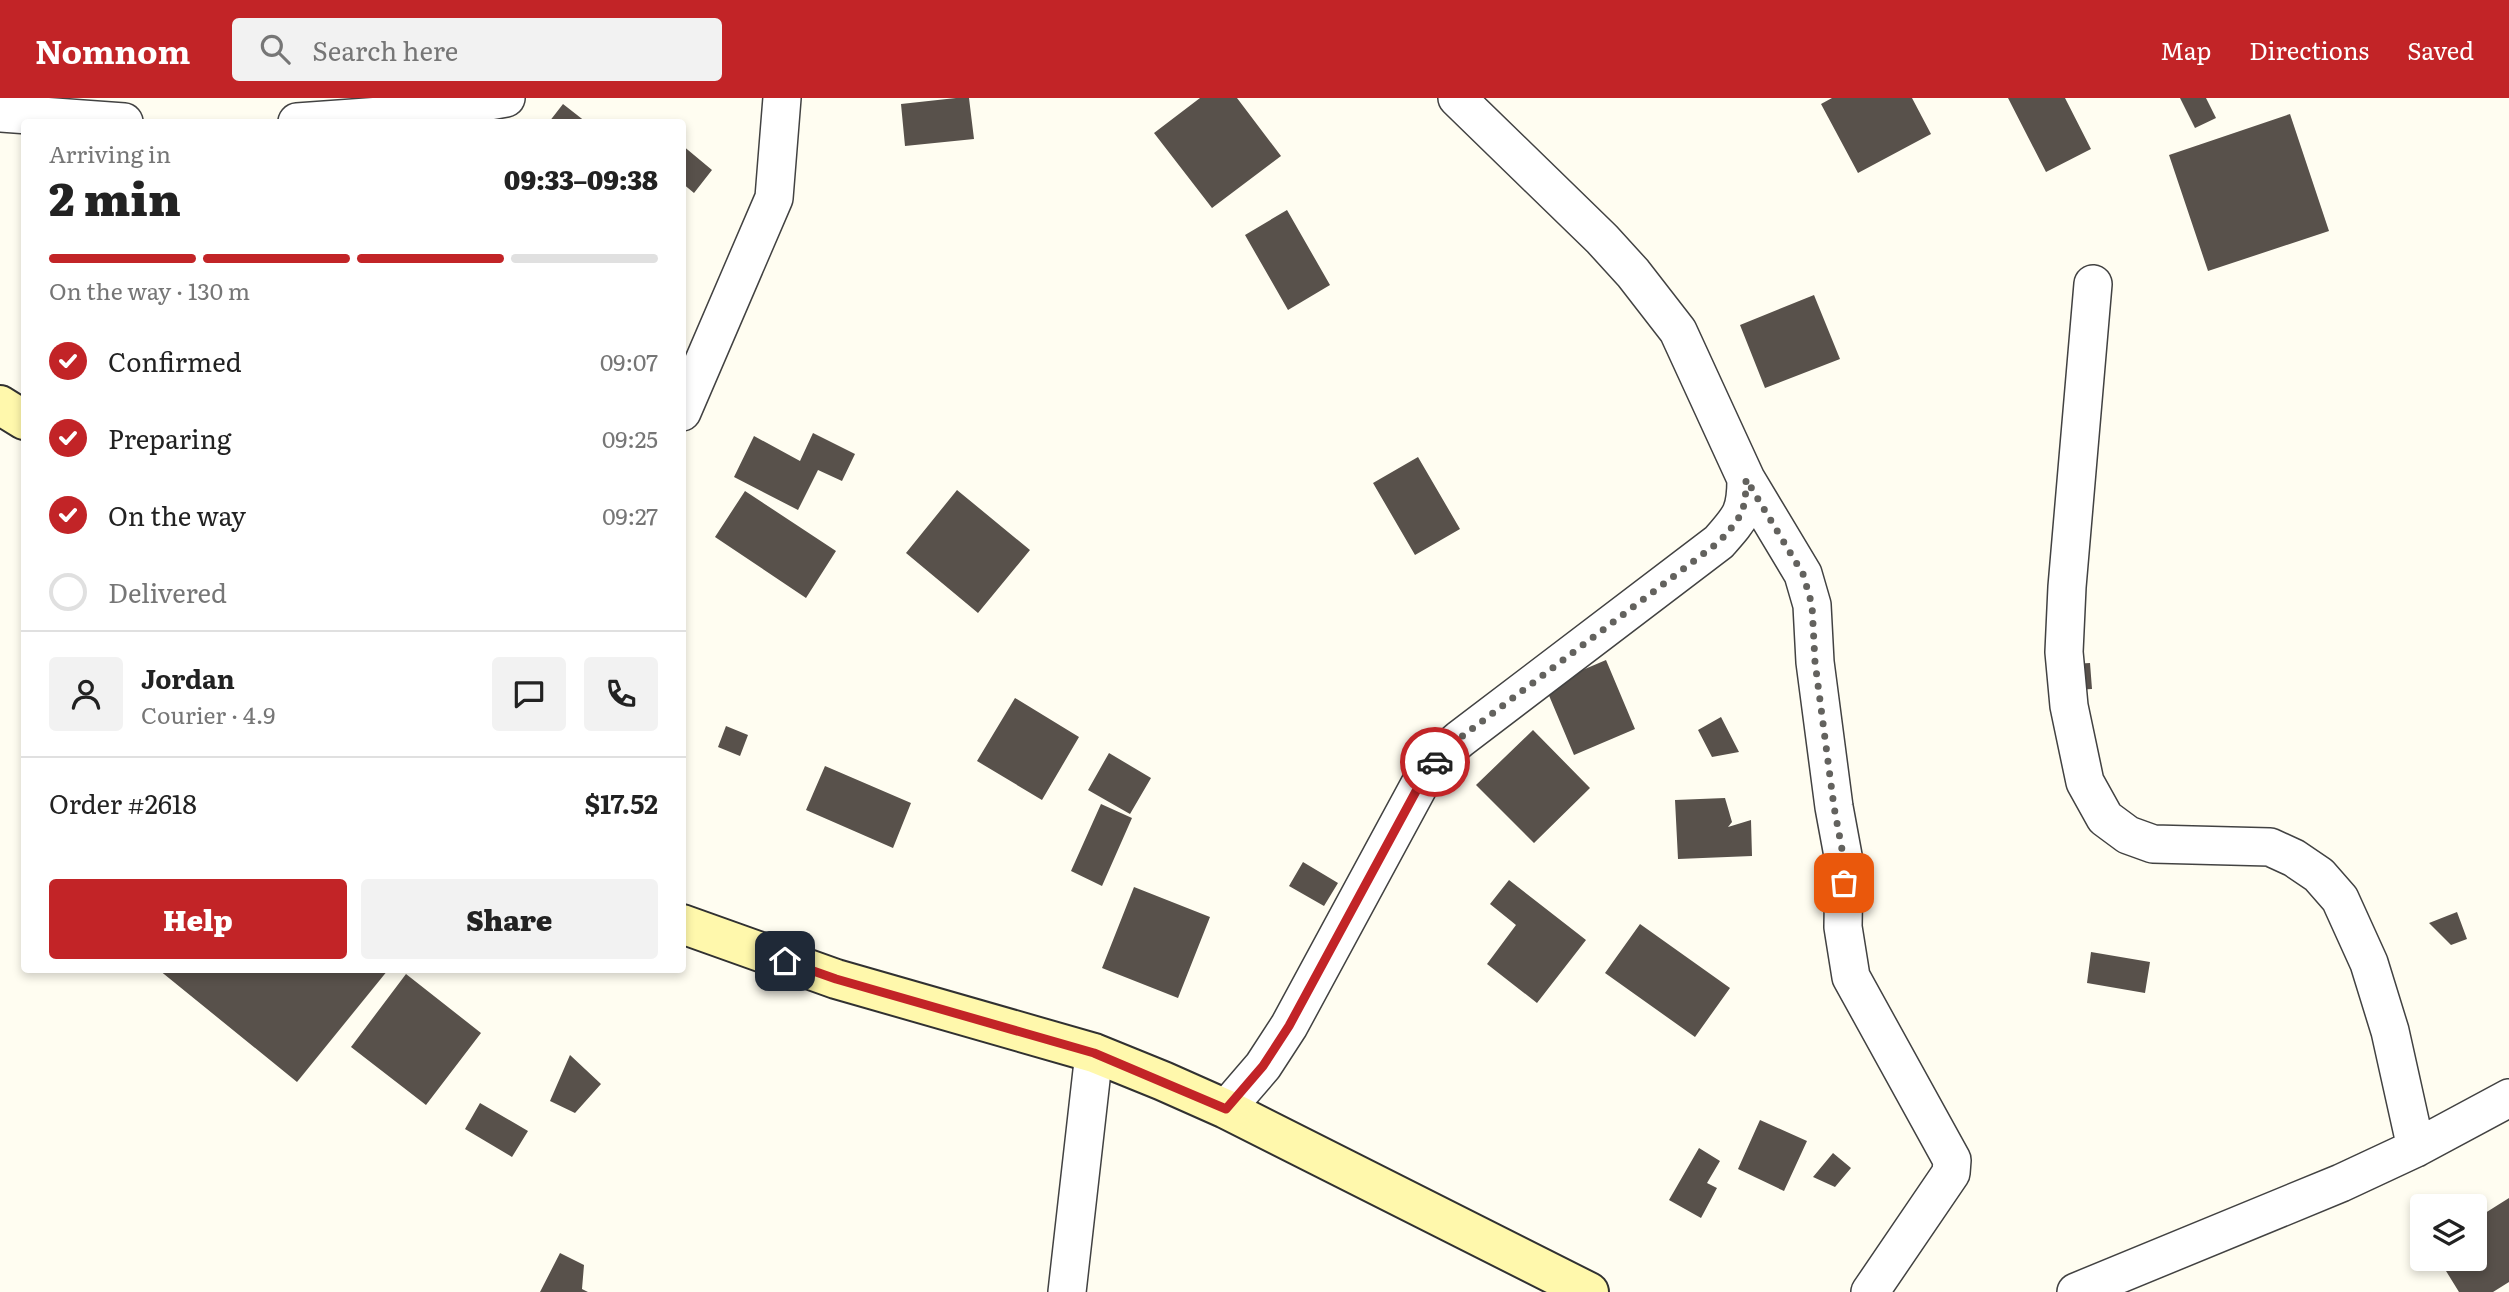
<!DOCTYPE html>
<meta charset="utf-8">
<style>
body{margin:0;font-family:Literata,serif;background:#f2f2f2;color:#222;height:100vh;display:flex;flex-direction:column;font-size:26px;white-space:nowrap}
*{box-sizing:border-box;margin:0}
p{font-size:23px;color:#767676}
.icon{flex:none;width:38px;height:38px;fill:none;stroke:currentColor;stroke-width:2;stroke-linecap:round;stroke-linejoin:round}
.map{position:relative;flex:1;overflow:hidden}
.details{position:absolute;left:21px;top:21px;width:665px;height:854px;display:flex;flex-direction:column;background:#fff;border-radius:7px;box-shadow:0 4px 10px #0003}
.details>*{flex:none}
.buttons{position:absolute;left:2410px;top:1096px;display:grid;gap:14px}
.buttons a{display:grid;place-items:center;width:77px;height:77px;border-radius:7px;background:#fff;box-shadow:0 4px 10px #0003;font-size:35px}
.pin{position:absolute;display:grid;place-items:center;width:60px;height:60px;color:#fff;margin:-30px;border-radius:14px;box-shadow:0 4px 10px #0006}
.courier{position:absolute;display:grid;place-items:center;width:70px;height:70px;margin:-35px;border:5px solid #c22427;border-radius:50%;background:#fff;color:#222;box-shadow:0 2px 9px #0007}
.summary em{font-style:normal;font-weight:800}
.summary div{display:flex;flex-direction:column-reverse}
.summary{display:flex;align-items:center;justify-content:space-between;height:119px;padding:0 28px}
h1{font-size:46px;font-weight:800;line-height:52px}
.bar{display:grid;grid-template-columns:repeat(4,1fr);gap:10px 7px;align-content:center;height:84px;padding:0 28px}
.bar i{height:9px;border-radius:5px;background:#e0e0e0}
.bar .active{background:#c22427}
.bar p{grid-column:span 4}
.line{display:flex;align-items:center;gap:18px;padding:0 28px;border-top:2px solid #e0e0e0}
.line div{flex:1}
.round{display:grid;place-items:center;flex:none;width:74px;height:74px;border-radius:7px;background:#f2f2f2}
ol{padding:0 28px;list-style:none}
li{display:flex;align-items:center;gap:21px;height:77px}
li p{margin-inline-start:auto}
li .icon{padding:7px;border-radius:50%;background:#c22427;color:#fff;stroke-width:4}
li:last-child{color:#767676}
li i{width:38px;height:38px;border:4px solid #e0e0e0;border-radius:50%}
.button{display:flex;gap:14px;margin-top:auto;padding:14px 28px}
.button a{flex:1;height:80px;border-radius:7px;background:#c22427;color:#fff;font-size:28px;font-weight:800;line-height:80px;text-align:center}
.button a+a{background:#f2f2f2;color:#222}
header{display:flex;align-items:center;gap:42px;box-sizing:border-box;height:98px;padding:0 35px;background:#c22427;color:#fff}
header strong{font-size:33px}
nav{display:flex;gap:38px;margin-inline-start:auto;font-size:24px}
.search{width:490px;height:63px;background:#f2f2f2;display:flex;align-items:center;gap:18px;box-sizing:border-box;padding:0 24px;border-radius:7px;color:#767676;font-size:26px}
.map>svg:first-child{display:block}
.building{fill:#58514b}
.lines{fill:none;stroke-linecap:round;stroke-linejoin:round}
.street-casing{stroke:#424242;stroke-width:40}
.secondary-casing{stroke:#313131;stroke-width:42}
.street{stroke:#fff;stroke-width:37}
.secondary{stroke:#fff8ac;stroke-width:38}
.done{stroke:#63625e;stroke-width:7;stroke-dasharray:0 12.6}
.route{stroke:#c22427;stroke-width:9}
</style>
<header>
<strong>Nomnom</strong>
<div class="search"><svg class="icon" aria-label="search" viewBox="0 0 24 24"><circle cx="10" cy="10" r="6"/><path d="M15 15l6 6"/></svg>Search here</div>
<nav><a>Map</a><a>Directions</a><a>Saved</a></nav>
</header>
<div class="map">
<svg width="2509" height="1194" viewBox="0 0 2509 1194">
<rect width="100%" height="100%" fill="#fffdf1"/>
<!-- building -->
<path class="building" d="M956,0h13l5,41 -69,7 -4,-42z
M1200,0h37l44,58 -69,52 -58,-75z
M1832,0h80l19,36 -73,39 -37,-69z
M2008,0h57l26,51 -45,23z
M2180,0h26l10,20 -21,10z
M563,6l23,18h-37z
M2290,16l39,117 -121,40 -39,-116z
M682,47l30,25 -18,23 -12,-10z
M1287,112l43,75 -42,25 -43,-75z
M1814,197l26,64 -75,29 -25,-63z
M813,335l42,21 -13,27 -24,-11 -20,40 -64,-33 20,-41 46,25z
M1418,359l42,72 -45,26 -42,-72z
M957,392l73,60 -52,63 -72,-60z
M745,393l91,60 -30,47 -91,-61z
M1606,562l29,69 -61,26 -29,-69z
M2090,565l2,26 -19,1 -1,-26z
M1015,600l64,39 -37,63 -65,-39z
M1721,619l18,35 -27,5 -14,-27z
M726,628l22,9 -8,21 -22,-9z
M1533,632l57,58 -56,55 -58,-58z
M1109,655l42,25 -21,36 -42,-24z
M825,668l86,37 -18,45 -87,-38z
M1725,700l7,24 -4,5 23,-7 1,36 -74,3 -3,-59z
M1101,706l31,14 -30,68 -31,-15z
M1303,764l35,21 -14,23 -35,-20z
M1509,782l77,60 -49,63 -50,-39 29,-39 -26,-21z
M1134,789l76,30 -32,81 -76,-30z
M2457,814l10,27 -16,6 -22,-22z
M1640,826l90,64 -35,49 -90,-64z
M2091,854l59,10 -5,31 -58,-10z
M159,872h229l-91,112z
M406,876l75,59 -55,72 -75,-58z
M570,957l31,29 -26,29 -25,-12z
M480,1005l48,28 -16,26 -47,-28z
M1760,1022l47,21 -23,50 -46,-22z
M1699,1050l21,13 -13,22 10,5 -16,30 -32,-18z
M1833,1055l18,15 -16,19 -22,-10z
M2509,1100v84l-16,10h-34l-21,-34h36v-38z
M560,1155l24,12 -2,24 6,3h-48z"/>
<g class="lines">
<defs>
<path id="street" d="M1457,0l145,141 31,34 45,58 68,148 57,95 9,31 3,57 19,145 10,54 -1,66 8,50 101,183 -1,13 -81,119
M0,15l124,9
M297,24l125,-9 84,-15
M2093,186l-26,303 -3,65 5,54 16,76 20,36 23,17 25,9 117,3 24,11 25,17 21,24 29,64 21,68 26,117
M682,314l92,-214 8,-100
M1226,1011l37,-43 26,-40 132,-244 17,-24 22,-19 259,-197c22,-25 27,-30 27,-63
M1067,1194l27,-239
M2076,1194l265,-109 75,-35 93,-50"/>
<path id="secondary" d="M0,307l24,15
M682,826l154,55 258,74 69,28 63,28 363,183"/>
</defs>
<!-- street casing -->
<use href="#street" class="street-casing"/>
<!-- secondary casing -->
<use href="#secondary" class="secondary-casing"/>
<!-- street -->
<use href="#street" class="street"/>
<!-- secondary -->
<use href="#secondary" class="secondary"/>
</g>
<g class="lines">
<!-- done -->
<path class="done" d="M1435,664l25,-24 259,-196c22,-25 27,-29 27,-63l57,95 9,31 3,57 19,145 10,53v23"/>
<!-- route -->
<path class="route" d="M785,863l51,18 258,74 132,56 37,-43 26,-40 132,-244 14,-20"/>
</g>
</svg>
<div class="buttons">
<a><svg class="icon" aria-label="layers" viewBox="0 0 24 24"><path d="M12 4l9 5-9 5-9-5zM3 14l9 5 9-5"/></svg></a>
</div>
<div class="pin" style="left:1844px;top:785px;background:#ea580c"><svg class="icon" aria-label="bag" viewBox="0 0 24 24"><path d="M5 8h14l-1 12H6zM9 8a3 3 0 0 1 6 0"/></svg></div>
<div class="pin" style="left:785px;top:863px;background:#1f2937"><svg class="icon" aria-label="home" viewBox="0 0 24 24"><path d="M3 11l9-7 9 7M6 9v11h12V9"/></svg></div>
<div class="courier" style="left:1435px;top:664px"><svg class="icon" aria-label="car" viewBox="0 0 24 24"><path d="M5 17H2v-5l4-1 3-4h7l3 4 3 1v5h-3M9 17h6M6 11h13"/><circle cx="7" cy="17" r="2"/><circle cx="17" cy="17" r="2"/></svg></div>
<section class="details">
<div class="summary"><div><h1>2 min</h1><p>Arriving in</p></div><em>09:33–09:38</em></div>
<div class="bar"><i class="active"></i><i class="active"></i><i class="active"></i><i></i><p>On the way · 130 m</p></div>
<ol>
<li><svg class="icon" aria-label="check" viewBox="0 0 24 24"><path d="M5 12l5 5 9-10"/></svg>Confirmed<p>09:07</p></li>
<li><svg class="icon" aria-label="check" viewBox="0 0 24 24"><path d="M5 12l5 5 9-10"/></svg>Preparing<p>09:25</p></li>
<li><svg class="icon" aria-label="check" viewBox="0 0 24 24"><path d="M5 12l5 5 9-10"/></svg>On the way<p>09:27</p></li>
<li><i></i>Delivered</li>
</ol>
<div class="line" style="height:126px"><a class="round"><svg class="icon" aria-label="person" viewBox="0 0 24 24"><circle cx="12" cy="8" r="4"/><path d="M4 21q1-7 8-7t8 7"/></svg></a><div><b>Jordan</b><p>Courier · 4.9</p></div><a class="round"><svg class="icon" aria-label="chat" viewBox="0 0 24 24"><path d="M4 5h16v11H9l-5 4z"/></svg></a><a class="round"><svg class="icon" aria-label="phone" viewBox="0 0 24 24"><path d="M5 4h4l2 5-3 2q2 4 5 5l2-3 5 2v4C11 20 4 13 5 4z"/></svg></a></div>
<div class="line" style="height:91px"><div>Order #2618</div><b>$17.52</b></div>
<div class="button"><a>Help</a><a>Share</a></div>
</section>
</div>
